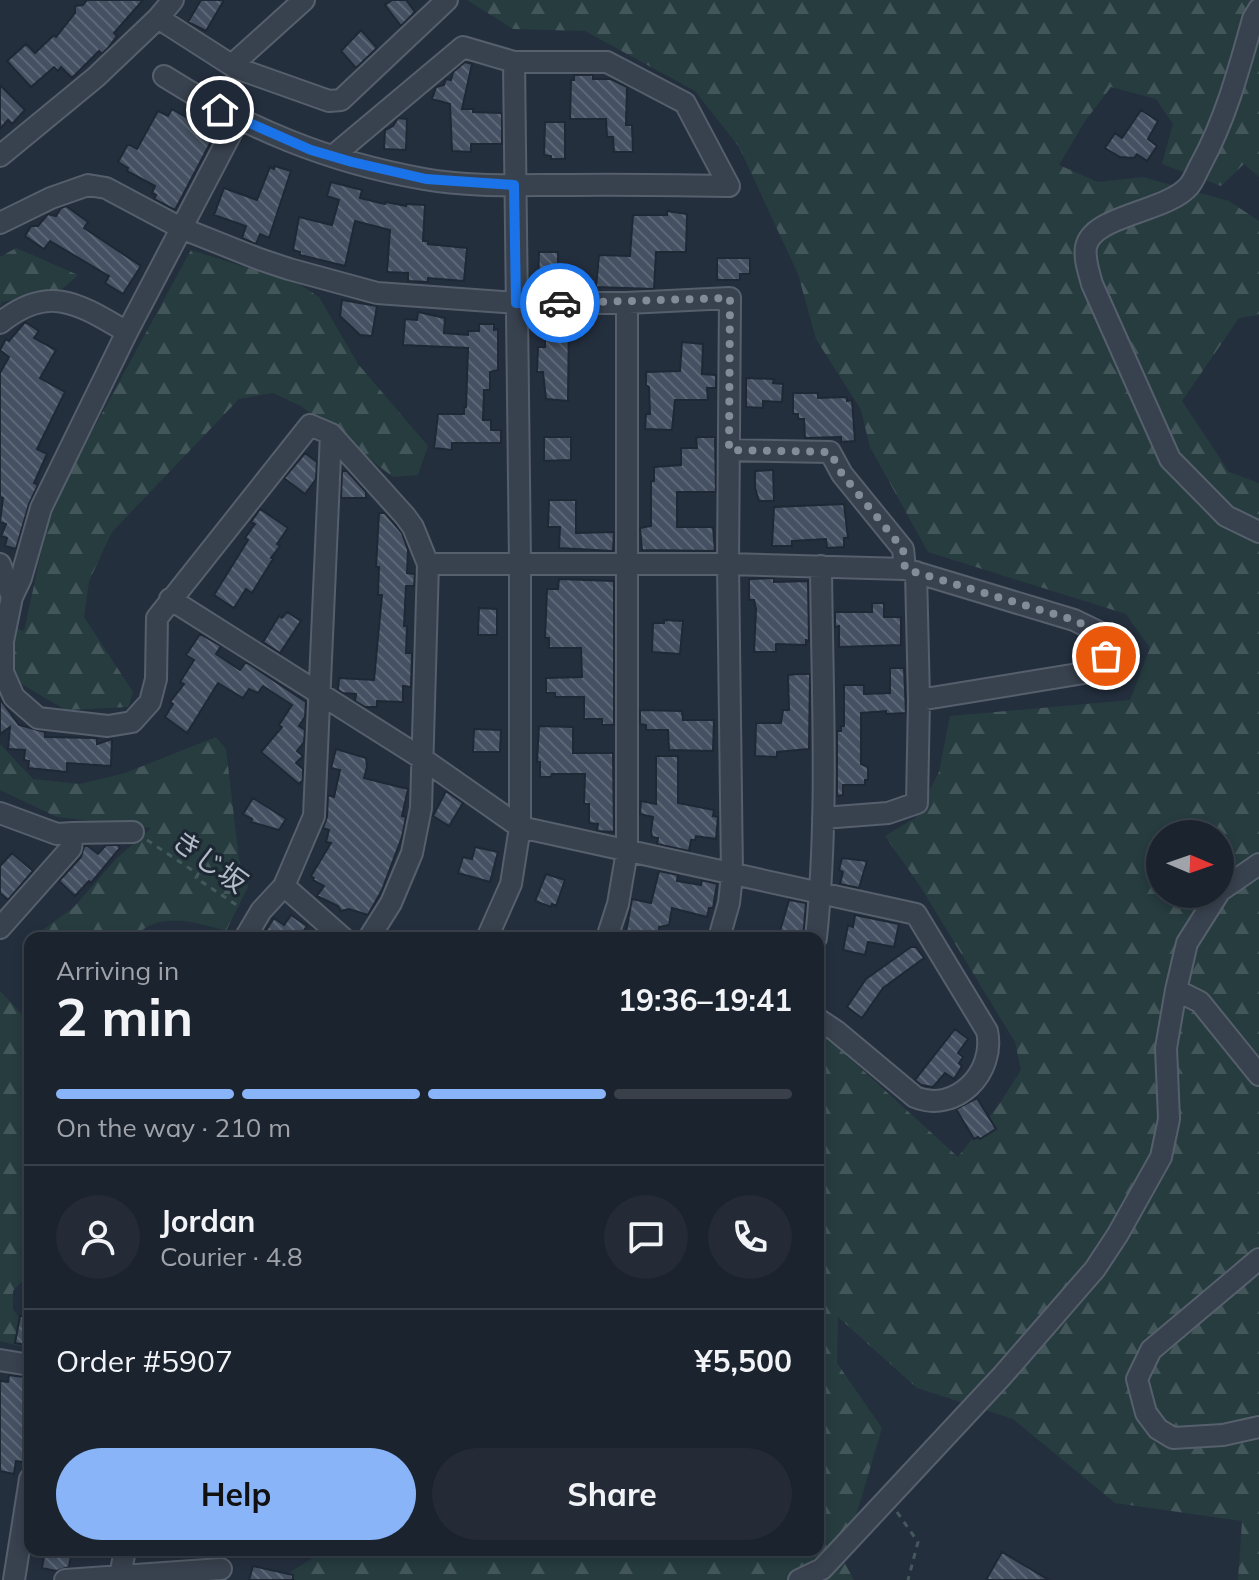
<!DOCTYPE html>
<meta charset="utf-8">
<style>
body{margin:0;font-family:Mulish,"Noto Sans JP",sans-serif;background:#242b36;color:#f1f3f6;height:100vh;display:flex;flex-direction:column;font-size:30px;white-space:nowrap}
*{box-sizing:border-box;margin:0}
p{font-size:26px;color:#a0a4aa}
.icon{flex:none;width:44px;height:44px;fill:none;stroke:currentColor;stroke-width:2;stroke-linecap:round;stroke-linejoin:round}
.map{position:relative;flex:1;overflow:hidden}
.panel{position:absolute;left:24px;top:932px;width:800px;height:624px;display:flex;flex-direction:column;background:#1b232e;border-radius:16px;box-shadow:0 4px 12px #0003,0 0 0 2px #39404a}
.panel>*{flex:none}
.needle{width:52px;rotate:92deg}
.buttons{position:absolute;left:1146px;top:820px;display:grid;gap:16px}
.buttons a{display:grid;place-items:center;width:88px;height:88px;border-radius:50%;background:#1b232e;box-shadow:0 4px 12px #0003,0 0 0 2px #39404a;font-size:40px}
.pin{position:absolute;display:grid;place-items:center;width:68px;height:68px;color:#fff;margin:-34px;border:4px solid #fff;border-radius:50%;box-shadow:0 2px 8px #0007}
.courier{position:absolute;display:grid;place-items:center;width:80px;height:80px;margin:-40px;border:6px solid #1a73e8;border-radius:50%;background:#fff;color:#222;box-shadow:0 2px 10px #0007}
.overview em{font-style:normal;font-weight:700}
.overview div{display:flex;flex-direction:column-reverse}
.overview{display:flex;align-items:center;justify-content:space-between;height:136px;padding:0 32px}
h1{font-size:52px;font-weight:700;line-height:60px}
.bar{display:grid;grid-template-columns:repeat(4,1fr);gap:12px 8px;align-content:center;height:96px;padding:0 32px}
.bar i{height:10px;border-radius:6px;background:#39404a}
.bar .on{background:#8ab4f8}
.bar p{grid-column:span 4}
.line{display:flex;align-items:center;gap:20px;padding:0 32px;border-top:2px solid #39404a}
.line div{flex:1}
.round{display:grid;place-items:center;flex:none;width:84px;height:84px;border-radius:42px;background:#242b36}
.cta{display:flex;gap:16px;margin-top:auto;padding:16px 32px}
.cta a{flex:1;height:92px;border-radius:48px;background:#8ab4f8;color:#111;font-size:32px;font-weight:700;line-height:92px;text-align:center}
.cta a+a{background:#242b36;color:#f1f3f6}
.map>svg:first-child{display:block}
.forest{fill:url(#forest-firs);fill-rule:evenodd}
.building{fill:url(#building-back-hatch);stroke:#1f2835;stroke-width:2}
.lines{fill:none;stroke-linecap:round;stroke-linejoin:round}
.minor-casing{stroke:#565f6c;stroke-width:24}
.path{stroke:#44595c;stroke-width:3;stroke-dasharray:6 6;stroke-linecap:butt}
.minor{stroke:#38414e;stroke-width:20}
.done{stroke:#828b98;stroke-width:8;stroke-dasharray:0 14.4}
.route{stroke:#1a73e8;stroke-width:10}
.labels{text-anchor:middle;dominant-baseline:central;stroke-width:6;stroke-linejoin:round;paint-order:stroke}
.street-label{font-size:28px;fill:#b4bcc9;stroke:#1d2633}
</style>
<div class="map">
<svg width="1259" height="1580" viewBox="0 0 1259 1580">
<defs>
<pattern id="forest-firs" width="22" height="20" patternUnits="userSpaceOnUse" patternTransform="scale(2)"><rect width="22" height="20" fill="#263c3f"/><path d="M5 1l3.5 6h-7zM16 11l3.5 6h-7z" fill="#435659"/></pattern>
<pattern id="building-back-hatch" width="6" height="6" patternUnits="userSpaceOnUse" patternTransform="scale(2)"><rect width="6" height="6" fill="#455162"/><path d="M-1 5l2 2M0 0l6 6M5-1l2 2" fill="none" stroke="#5d6877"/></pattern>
</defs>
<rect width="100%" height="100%" fill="#242f3e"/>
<!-- forest -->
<path class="forest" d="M467,0h792v177l-15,-13 -23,22 -59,-22 11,-40 -17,-25 -45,-12 -26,34 -26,44 39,17 45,-5 86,24 30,20v94l-20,3 -57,83 47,71 30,11v1097h-21l4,-59 -127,-18 -102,-84 -96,-31 -79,-71 -1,46 45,65 -39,132 11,20h-577l49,-30h492v-518l4,1 136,124 42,-54 21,-33 -6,-28 -95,-156 -35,-50 30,-18 24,-46 11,-56 180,-16 20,-52 -24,-34 -198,-62 -58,-105 -9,-37 -45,-71 -18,-65 -59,-127 -44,-56 -110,-60 -72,-2zM1160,834h60v60h-60z
M16,248l62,27 -16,14 -60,13 -2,4v-49z
M191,250l108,34 20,13 39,67 70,82 -10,29 -25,2 -92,-71 -28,-13 -34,6 -127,133 -23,49 -5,36 49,75 -5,15 -62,3 -43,-25 -23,-7v-55l24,8 27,-124z
M216,737l10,12 13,110 9,28 -22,44c-33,-9 -66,-21 -93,7h-96v-4l36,-26 43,-49 35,-31 -94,-11 -57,-27v-46l33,35 47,5 45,-11z
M0,991l30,32v84l-3,1v38l-5,41 8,9v77l-17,18v18l17,24 -3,15 -27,-7z"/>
<!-- building -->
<path class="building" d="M87,0h56l-29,33 3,3 -9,12 -6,6 -3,-3 -27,27 -11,-11 -3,4 -4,-4 -23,20 -24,-26 19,-17 9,9 19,-18 2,2 19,-24v-7l8,-1z
M201,0h23l-18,31 -18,-9z
M392,0h14l9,12 -14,14 -16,-21z
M361,30l16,18 -21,20 -15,-17z
M465,62l7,2 -10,45h11v3l29,1v31h-31v8l-19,-1 -2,-47 -18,-5 4,-12 8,-2 2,-6 5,1 2,-8z
M574,75h19v4h18l16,8 -1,38h6l1,27h-19l-1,-15h-6l-1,-18h-36l1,-39h3z
M0,85l25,25 -13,14 -4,-4 -8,9z
M172,109l43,25 -40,76 -21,-11 2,-4 -4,-2 3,-7 -28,-15 1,-3 -10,-6 10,-18 9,5 21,-38 10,5z
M1141,110l17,11 -10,18 9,7 -10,15 -10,-7 -3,4 -14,-1 -15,-9 10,-15 7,5z
M398,118l9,1 -1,31 -22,-1 1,-19 8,-4z
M545,122h20v37h-14v-3l-7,-1z
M275,166l16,5 -22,67 -9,-4 -4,10 -14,-6 4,-12 -32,-11 10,-27 33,12 13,-33 4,2z
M331,182l31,8 -2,8 25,6 1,-2 20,4v-2l19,1 -2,36h5v3l39,4 -3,33 -36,-3v4l-20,-1v-8l-21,-1 3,-42 -35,-9 -10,45 -45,-11v-3l-7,-2 6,-33 33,8 7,-25 -12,-4z
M66,206l22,16 -4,6 57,38 -18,28 -18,-11 4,-7 -59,-35 -6,8 -19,-13 6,-10h7l10,-12 8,2 5,-8z
M667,211l20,3 -1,38h-30l-2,37 -58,-2 3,-32 31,1 3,-41h34z
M539,252h19v28h-20z
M717,258h33v16h-10v6h-23z
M342,300l35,6 -5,30 -12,-1 -20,-19z
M418,312l27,6 -1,15 24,2v-4h11v-7h15v6l4,-1v41l-8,2v18h-6l-1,30h8v10h10v13h-49v7l-18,-2 4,-34h26v-7h2l2,-59 -65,-3 2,-26 12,1z
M545,316h24l-1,85 -22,-2 -3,-27h-6l1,-25h7z
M25,322l14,9 -5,7 22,12 -16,28 25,14 -28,57 10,5 -13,29 4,2 -9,19 -13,45 -11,-3 2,-8 -6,-2 5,-12 -6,-2 3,-24 -3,-1v-124l9,-16 -9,-7 6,-11 3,2z
M682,342l21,2 -1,30 14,1v13h-9l1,12h-33l-3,30 -27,-1 1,-15h4l-1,-27 -3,-2v-13l34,-1z
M746,378l28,1 -1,4 10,1 -1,18 -19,-1v7l-17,-1z
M793,393h25v5l29,-1v4l5,-1 3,41 -14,1v-5l-36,1 -1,-19h-6v-5h-5z
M544,437h27v23l-27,1z
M699,437h16l1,55h-39v35h36l2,24 -73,-1 -2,-22 11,-2v-45h3v-14l27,-2v-17h16l-1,-10z
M305,453l12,9 -1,17 -11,15 -21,-16z
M773,470l1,31h-15l-4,-13v-17z
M342,471h5l19,21v6h-25z
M549,500h27v33l38,-1 -1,19 -54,-3 1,-21h-12z
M844,504l4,34h-4v9l-17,1 -1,-9 -34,2v5h-20l2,-39z
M260,509l28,19 -11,16 3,2 -9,12 2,1 -21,34 -6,-4 -12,19 -20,-13 34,-55 -3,-2 10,-14 -4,-2z
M379,513h6l17,20 6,17 -1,23 8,1 -1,12h-8l-2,40h3l-1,27h6l-1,34 -8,-1v16l-26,-1v6h-12l-10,-6 1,-7 -13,-1 -5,-3 1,-12 35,2 8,-85h-4l1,-28h-3z
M774,578v4l34,-1 1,60 -3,-1v5l-30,-1v8h-22l2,-43 -2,-9h-5v-21z
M559,579l55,2v144h-12v-6h-18v-22h-29v-4h-9v-15l36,-1 -1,-29h-32v-10h-4l2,-49h11z
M872,603h12v14h17v28l-62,2v-21l-4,1v-15h37z
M479,608l18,1v26h-19z
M287,612l14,9 -21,32 -17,-11 16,-26 3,2z
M664,620l19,1 -3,33 -28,-2 1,-29h11z
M200,634l21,12 -5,8 24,16 6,-8 60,40 -1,15 -6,9 6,4 -1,12 -7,9 6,5 -7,7 7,6v11l-4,4 -38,-32 21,-25 -3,-2 13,-20 -29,-19 -5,7 -9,-4 -6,9 -25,-15 -31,50 -22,-16 8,-13 -3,-2 14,-18 -4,-2 14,-22 -8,-5z
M890,668h14l2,45 -20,1v-3l-25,2v51l7,3v13h-3v5h-22v10l-6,1v-65h4v-5h3v-41h20v9l26,-1z
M798,674h12l-1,75 -32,3v5l-22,-1 1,-33h25l2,-13h6l-1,-35z
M0,699l19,26 26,7v5l52,1v6l15,-5 -1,27 -44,-3v9l-39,-4 1,-7 -5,-1 1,-10 -17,-1 2,-22 -10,7z
M640,710l42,1 1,9h31l-1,31 -44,-1 -1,-20h-22v-5l-6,-1z
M539,726l34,1v26h40l1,79 -17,-1 1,-7 -9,-1v-19h-5l1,-30h-33l-1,3h-11v-15h-3z
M474,729l27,1 -1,22h-27z
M336,749l30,9 1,9 -3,11 44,11 -6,27 4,1 -4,20 -20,53 -14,25 -19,-6 -8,2 -3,-5 -21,-10 7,-10 -11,-6 1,-2 -3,-2 20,-33 -5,-1 3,-12 -6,-2 4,-11 1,-22 6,2 6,-27 -9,-2z
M656,756h22v47l36,7 -1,6 5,1 -2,22 -20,-3 -1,4h-4l-2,11 -32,-7 1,-6 -6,-1 -1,-6 2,-14 -13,-3 1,-13 15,3z
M446,791l17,12 -14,23 -16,-10z
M253,798l33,21 -7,11 -28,-8 1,-3 -9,-5z
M106,845h12l2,3 -29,35 -2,-2 -14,15 -16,-15 22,-24 3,-11h4l10,8z
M475,847l23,5 -8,30 -32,-9 5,-16 9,2z
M12,853l21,18 -25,29 -8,-7v-27z
M842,858l25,3 -8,27 -19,-4 3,-12 -4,-2z
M659,871l19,4 -1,6 24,4 1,-5 15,4 -4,24h-4l-2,9 -35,-9 -3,17 -10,2v6l-14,-2 -1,4 -18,-3 6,-33 19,4z
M546,874l19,6 -9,26 -4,-2 -1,3 -16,-6z
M789,900l17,3 -3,35h-25z
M291,915l16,11 -8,12h-38l13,-20 10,7z
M855,915l44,9 -5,23 -26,-5 -3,13 -22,-5 5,-25 5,2z
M911,947h5l8,11 -41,30 -21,30 -15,-11 19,-28z
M955,1029l13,10 -10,14 5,4 -4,6 3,3 -8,13 -9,-6 -12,14 -12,-2 -6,-5z
M977,1098l19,31 -16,10 -2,-2 -4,2 -18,-30z
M20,1316l10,1v29l-15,-3z
M9,1375l21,3v23l-2,-1 -5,27 6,1 -3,23 -2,11 -8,-1 -2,13 -14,-3v-90l8,1z
M45,1550h27l-3,17 -13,4 -14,-3z
M1002,1552l47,28h-63z
M253,1566l40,9v5h-44z"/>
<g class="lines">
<defs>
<path id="minor" d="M173,0l-15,18 78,50 93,33 12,-1 106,-100
M1259,9l-6,10c-14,50 -27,99 -52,145 -4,7 -7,16 -12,22 -22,26 -97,29 -103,61 -2,13 3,25 6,37l78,175 56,57 33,16
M232,65l72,-65
M164,76c82,52 164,86 260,103 45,8 94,6 140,6 55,-1 110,0 165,1l-44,-83 -78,-41h-93l-51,-15 -130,109
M238,120l-111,212 -86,176 -20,70 -9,19 -9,44v31l11,25 24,21 70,8 24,-4 18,-20 6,-23 1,-61 153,-193 21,9 74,82 8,11 15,37 -7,244 -9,45 -21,50 -22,35
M0,156l96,-79 62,-59
M0,223l51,-25 37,-13 18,3 75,40 78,31 30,10 88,24 139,10h111l103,-5 -2,266 4,311 -3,28 -10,35
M0,323c49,-40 79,-19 127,9
M729,450l101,2 12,22 61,75 2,20
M0,564l12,33
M428,564h300l177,5 169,51 31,15c1,23 1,28 -21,38l-165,27
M170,599l253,160 97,68 396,87 71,117c9,41 -31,83 -72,66l-79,-66 -18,-12
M0,813l57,21 16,-1 -2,15 -71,80
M823,818l65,-5 29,-10 2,-103 -3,-128
M73,833l60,-1
M284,886l59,52
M1220,891l39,-27
M245,938l16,-27 23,-25 30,-70 17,-382
M487,938l24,-54 9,-57v-264l-6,-501
M607,938l11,-34 9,-53v-548
M816,938c13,-123 6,-248 5,-372
M1176,990l24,12 59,73
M1259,1259l-108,91 -14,29 9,34 12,16 15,9 50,-3 36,-8
M0,1360l30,5
M120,1576l5,-26
M14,1580l16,-101
M65,1580l156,-11
M799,1580l23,-11 180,-193 93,-107 23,-35 43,-77 8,-38 -3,-71 10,-58 11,-47 31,-49"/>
</defs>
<!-- minor casing -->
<use href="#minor" class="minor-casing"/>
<!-- path -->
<path class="path" d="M147,840l51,34 -2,4 45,30
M897,1512l21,30 -10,38"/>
<!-- minor -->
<use href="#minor" class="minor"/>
</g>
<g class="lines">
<!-- done -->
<path class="done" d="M560,303l170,-5 -1,152 101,2 12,22 61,75 2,20 169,51 31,15 1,21"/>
<!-- route -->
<path class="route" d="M220,110l91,40 41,12 74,17 88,6 2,118h44"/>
</g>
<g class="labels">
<!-- street labels -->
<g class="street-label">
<text transform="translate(210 861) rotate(36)">きじ坂</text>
</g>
</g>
</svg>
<div class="buttons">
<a><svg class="needle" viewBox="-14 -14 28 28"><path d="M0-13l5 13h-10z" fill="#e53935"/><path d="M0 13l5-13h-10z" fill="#a0a4aa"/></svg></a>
</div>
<div class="pin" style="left:1106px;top:656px;background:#ea580c"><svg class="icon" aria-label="bag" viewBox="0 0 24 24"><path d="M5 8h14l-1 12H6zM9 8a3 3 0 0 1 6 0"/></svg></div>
<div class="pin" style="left:220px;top:110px;background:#1f2937"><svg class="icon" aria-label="home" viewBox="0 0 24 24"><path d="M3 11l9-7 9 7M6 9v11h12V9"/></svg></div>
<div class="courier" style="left:560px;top:303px"><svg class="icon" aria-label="car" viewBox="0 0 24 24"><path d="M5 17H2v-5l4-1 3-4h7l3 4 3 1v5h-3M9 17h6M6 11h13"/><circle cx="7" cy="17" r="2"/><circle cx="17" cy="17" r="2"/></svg></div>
<section class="panel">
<div class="overview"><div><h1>2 min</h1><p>Arriving in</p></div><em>19:36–19:41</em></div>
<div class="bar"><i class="on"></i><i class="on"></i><i class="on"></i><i></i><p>On the way · 210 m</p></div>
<div class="line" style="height:144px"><a class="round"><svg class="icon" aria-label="person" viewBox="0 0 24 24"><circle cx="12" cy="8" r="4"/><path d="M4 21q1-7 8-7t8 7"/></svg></a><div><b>Jordan</b><p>Courier · 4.8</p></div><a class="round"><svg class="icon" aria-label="chat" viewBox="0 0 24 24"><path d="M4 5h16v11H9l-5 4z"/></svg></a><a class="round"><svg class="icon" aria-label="phone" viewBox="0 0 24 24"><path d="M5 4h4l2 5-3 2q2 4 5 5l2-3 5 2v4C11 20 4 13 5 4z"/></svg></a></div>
<div class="line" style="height:104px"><div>Order #5907</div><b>¥5,500</b></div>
<div class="cta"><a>Help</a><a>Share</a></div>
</section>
</div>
